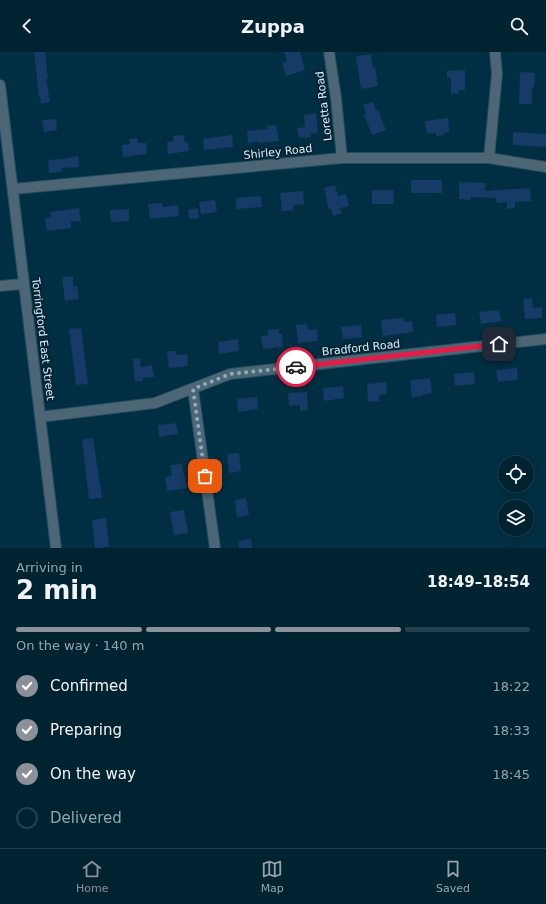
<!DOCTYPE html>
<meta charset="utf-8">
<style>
body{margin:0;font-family:"DejaVu Sans",sans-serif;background:#0e2f3e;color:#f1f3f6;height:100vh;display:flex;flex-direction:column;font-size:15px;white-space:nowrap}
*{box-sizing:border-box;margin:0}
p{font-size:13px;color:#95a4ac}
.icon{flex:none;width:22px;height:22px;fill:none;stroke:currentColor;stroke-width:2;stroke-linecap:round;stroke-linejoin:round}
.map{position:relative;height:496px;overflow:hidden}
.details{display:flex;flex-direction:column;background:#002332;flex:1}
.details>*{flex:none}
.controls{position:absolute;left:498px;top:404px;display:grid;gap:8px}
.controls a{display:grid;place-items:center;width:36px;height:36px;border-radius:50%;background:#002332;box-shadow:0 4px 16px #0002,0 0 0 1px #22404d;font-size:20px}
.pin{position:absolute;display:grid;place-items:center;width:34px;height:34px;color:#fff;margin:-17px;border-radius:8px;box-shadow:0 2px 6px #0006}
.courier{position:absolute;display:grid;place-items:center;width:40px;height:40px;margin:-20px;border:3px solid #e11d48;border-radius:50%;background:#fff;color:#222;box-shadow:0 1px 5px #0007}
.headline em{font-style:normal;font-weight:700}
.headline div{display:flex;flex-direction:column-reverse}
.headline{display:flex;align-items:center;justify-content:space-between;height:68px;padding:0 16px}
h1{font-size:26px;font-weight:700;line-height:30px}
.bar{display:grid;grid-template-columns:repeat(4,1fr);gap:6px 4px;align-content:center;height:48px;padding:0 16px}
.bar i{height:5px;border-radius:3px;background:#22404d}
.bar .selected{background:#8c9099}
.bar p{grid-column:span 4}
ol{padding:0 16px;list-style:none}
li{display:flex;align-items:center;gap:12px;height:44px}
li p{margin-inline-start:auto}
li .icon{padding:4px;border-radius:50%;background:#8c9099;color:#fff;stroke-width:4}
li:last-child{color:#95a4ac}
li i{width:22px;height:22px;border:2px solid #22404d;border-radius:50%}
header{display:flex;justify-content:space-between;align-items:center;height:52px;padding:0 16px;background:#002332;font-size:18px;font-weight:700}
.menu{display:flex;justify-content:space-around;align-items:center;height:56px;border-top:1px solid #22404d;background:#002332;font-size:11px;color:#95a4ac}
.menu a{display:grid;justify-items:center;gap:2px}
.menu .selected{color:#8c9099}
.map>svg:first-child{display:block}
.building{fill:#153b66}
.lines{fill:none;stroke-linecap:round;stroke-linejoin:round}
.minor-casing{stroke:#234e61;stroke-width:12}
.minor{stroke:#4c6675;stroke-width:10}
.done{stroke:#8dacbc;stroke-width:4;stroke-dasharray:0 7.2}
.route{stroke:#e11d48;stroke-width:5}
.labels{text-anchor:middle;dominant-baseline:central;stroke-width:4;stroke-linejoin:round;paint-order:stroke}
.street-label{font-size:11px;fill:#d9f0fd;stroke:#062433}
</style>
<header><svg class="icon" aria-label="back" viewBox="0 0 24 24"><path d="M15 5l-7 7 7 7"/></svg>Zuppa<svg class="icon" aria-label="search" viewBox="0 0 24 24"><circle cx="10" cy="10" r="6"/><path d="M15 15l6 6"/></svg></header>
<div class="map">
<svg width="546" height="496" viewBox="0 0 546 496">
<rect width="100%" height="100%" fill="#002f43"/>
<!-- building -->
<path class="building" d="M34,0h11l3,27h-2l4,23 -9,2 -1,-7h-1z
M284,0h16l5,18 -19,6 -4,-13 5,-2z
M371,2l2,14 2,-1 3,19 -17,3 -5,-33z
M465,18v20h-6v3l-8,1v-16h-4v-7z
M520,20l15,1 -1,14h-2v17h-13z
M373,50l3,9 2,-1 8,20 -14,5 -8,-20 2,-1 -3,-9z
M316,61l2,20 -7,1v3l-12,1 -2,-10 8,-1 -1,-12z
M448,66l1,14 -5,1v2l-8,1v-3l-9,1 -2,-13z
M56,67l1,11 -13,2 -2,-12z
M276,73l3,16 -20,2v-2l-11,2 -1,-12 20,-2v-3z
M513,80l33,2v13l-33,-2z
M184,83l1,8 3,-1 1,9 -21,3 -1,-12 7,-1 -1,-5z
M232,83l1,12 -29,3 -1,-11z
M137,86l1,5h8l1,11 -24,3 -1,-12 8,-1 -1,-5z
M78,104l1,11 -18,1 1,4 -13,1 -1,-13 23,-2 -1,-1z
M411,128h31v13h-31z
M459,130l27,1 -1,8 45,-3 1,13 -16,1v6l-8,1v-7l-10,1 -1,-5 -25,-1v3l-12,-1z
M335,133l3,11 8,-2 3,12 -9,2 2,5 -9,3 -2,-7 -2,1 -5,-22z
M372,138h21l1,14h-22z
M303,139l1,13 -11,1v5l-11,1 -2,-18z
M261,144l1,11 -26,2v-11z
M215,148l2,12 -16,2 -2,-12z
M162,151l1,4 15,-2 1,11 -29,3 -2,-15z
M79,156l2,13 -10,1v6l-24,3 -2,-13 6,-1 -1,-5z
M198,156l1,10 -10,1 -1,-9z
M129,157v12l-18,1 -1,-12z
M73,224v11l4,-1 2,13 -14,2 -3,-24z
M532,246l1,10 9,-1v11l-17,1 -2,-20z
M499,258l2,11 -20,3 -2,-12z
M455,261l1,12 -19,2 -1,-12z
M404,266v4l8,-1 1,11 -30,4 -2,-16z
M307,272l1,6 9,-1 1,12 -20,2 -2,-18z
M361,273l1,12 -19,2 -2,-12z
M81,276l7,56 -12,1 -7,-56z
M279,277v5h3l1,13 -20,2 -2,-13 7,-1v-5z
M238,287l1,12 -20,3 -1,-12z
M167,299h8l1,4 11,-1 1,12 -19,2z
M140,306l1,9 11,-2 2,12 -11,1v3l-8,1 -2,-23z
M517,316l1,12 -20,2 -2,-12z
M474,320l1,12 -20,2 -1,-12z
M430,326l2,15 -10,2v1l-10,1 -2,-17z
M386,330l1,12 -8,1v6l-11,1 -1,-18z
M343,334l1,12 -20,3 -1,-13z
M307,340l1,18 -8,1v-6l-11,1 -1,-13z
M257,345l1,12 -20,3 -1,-13z
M176,371l2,11 -19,3 -1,-12z
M93,386l9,60 -13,1 -7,-59z
M239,401l2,18 -12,2 -2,-19z
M182,412l5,24 -20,3 -2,-14 7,-1 -2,-11z
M246,446l3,17 -12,2 -2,-17z
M184,458l4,23 -14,2 -4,-23z
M106,466l3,29 -14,1 -3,-28z
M251,487l1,9h-13l-1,-7z"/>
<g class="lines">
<defs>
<path id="minor" d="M329,0l7,46 6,60
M0,33l56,463
M489,106l8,-84 -2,-22
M13,137l329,-31h147l57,9
M0,234l23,-2
M193,337l22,159
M40,365l115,-14 75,-29 316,-35"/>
</defs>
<!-- minor casing -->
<use href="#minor" class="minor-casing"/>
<!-- minor -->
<use href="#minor" class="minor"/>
</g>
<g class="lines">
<!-- done -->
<path class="done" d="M205,424l-12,-87 37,-15 66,-7"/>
<!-- route -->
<path class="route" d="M296,315l203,-23"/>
</g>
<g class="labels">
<!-- street labels -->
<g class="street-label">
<text transform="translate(324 54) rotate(-97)">Loretta Road</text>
<text transform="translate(278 100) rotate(-6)">Shirley Road</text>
<text transform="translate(43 287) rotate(83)">Torringford East Street</text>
<text transform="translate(361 296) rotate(-6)">Bradford Road</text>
</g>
</g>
</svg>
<div class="controls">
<a><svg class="icon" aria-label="locate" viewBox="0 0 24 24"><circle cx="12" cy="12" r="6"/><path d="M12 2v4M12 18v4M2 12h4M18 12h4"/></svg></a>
<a><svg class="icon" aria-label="layers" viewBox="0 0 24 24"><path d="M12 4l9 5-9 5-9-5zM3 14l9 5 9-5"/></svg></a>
</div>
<div class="pin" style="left:205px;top:424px;background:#ea580c"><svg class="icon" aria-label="bag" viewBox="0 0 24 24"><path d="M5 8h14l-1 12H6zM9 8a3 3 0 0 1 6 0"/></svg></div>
<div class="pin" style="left:499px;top:292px;background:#1f2937"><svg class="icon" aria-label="home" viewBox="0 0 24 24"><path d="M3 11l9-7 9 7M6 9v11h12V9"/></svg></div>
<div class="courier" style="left:296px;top:315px"><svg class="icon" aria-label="car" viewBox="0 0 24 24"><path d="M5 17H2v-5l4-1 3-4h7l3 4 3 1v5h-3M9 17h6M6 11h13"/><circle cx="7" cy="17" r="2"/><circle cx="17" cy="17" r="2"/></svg></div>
</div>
<section class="details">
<div class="headline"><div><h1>2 min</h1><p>Arriving in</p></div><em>18:49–18:54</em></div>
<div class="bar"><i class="selected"></i><i class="selected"></i><i class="selected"></i><i></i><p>On the way · 140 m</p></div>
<ol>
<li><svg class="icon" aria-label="check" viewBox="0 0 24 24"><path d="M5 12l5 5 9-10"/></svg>Confirmed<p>18:22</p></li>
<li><svg class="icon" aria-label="check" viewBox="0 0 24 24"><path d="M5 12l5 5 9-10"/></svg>Preparing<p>18:33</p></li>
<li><svg class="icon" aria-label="check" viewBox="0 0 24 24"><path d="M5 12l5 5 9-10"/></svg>On the way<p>18:45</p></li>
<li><i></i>Delivered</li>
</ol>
</section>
<nav class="menu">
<a class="selected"><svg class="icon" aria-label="home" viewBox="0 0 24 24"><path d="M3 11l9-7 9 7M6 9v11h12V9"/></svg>Home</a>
<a><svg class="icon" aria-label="map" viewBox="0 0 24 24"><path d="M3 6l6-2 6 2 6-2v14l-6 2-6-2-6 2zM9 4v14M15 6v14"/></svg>Map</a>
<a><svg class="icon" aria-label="saved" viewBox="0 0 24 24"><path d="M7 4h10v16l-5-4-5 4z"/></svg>Saved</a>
</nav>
